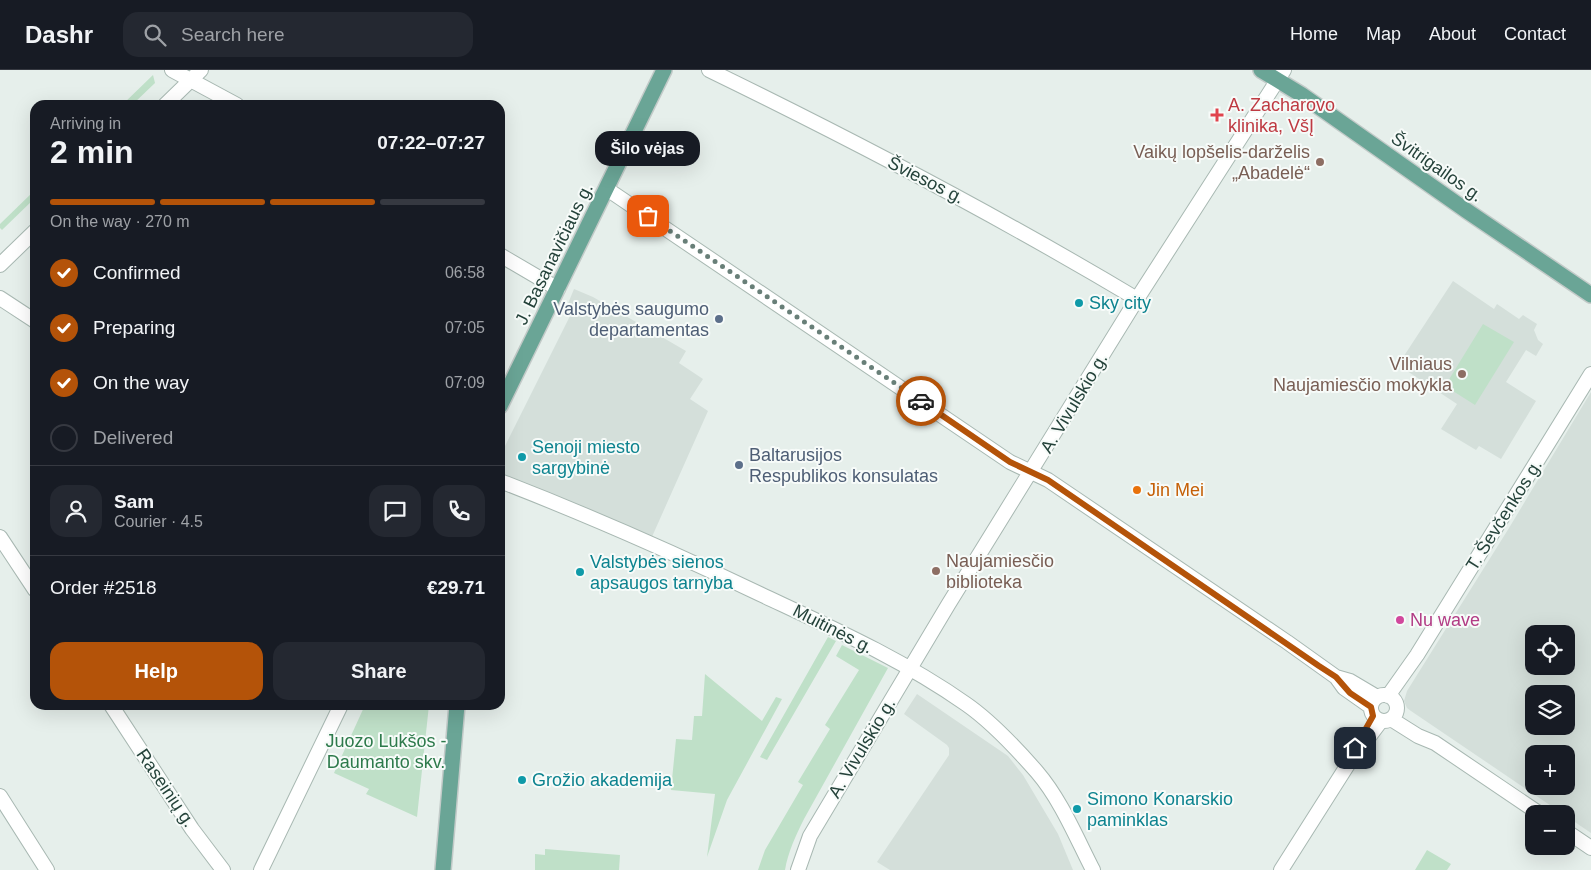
<!DOCTYPE html>
<meta charset="utf-8">
<style>
body{margin:0;font-family:Arial,sans-serif;background:#242831;color:#f1f3f6;height:100vh;display:flex;flex-direction:column;font-size:19px;white-space:nowrap}
*{box-sizing:border-box;margin:0}
p{font-size:16px;color:#9ea1a6}
.icon{flex:none;width:28px;height:28px;fill:none;stroke:currentColor;stroke-width:2;stroke-linecap:round;stroke-linejoin:round}
.map{position:relative;flex:1;overflow:hidden}
.side{position:absolute;left:30px;top:30px;width:475px;height:610px;display:flex;flex-direction:column;background:#171b24;border-radius:15px;box-shadow:0 5px 20px #0002}
.side>*{flex:none}
.fabs{position:absolute;left:1525px;top:555px;display:grid;gap:10px}
.fabs a{display:grid;place-items:center;width:50px;height:50px;border-radius:10px;background:#171b24;box-shadow:0 5px 20px #0002;font-size:25px}
.pin{position:absolute;display:grid;place-items:center;width:42px;height:42px;color:#fff;margin:-21px;border-radius:10px;box-shadow:0 2px 8px #0006}
.courier{position:absolute;display:grid;place-items:center;width:50px;height:50px;margin:-25px;border:4px solid #b45309;border-radius:50%;background:#fff;color:#222;box-shadow:0 1px 6px #0007}
.bubble{position:absolute;height:35px;border-radius:15px;background:#171b24;box-shadow:0 5px 20px #0002;font-size:16px;font-weight:600;line-height:35px;text-align:center}
.summary em{font-style:normal;font-weight:600}
.summary div{display:flex;flex-direction:column-reverse}
.summary{display:flex;align-items:center;justify-content:space-between;height:85px;padding:0 20px}
h1{font-size:32px;font-weight:600;line-height:38px}
.bar{display:grid;grid-template-columns:repeat(4,1fr);gap:8px 5px;align-content:center;height:60px;padding:0 20px}
.bar i{height:6px;border-radius:4px;background:#363941}
.bar .current{background:#b45309}
.bar p{grid-column:span 4}
.line{display:flex;align-items:center;gap:12px;padding:0 20px;border-top:1px solid #363941}
.line div{flex:1}
.round{display:grid;place-items:center;flex:none;width:52px;height:52px;border-radius:15px;background:#242831}
ol{padding:0 20px;list-style:none}
li{display:flex;align-items:center;gap:15px;height:55px}
li p{margin-inline-start:auto}
li .icon{padding:5px;border-radius:50%;background:#b45309;color:#fff;stroke-width:4}
li:last-child{color:#9ea1a6}
li i{width:28px;height:28px;border:2px solid #363941;border-radius:50%}
.action{display:flex;gap:10px;margin-top:auto;padding:10px 20px}
.action a{flex:1;height:58px;border-radius:15px;background:#b45309;color:#fff;font-size:20px;font-weight:600;line-height:58px;text-align:center}
.action a+a{background:#242831;color:#f1f3f6}
header{display:flex;align-items:center;gap:30px;box-sizing:border-box;height:70px;padding:0 25px;background:#171b24;border-bottom:1px solid #363941}
header strong{font-size:24px}
nav{display:flex;gap:28px;margin-inline-start:auto;font-size:18px}
.search{width:350px;height:45px;background:#242831;display:flex;align-items:center;gap:12px;box-sizing:border-box;padding:0 18px;border-radius:15px;color:#9ea1a6;font-size:19px}
.map>svg:first-child{display:block}
.built{fill:#d4dfda;fill-rule:evenodd}
.green{fill:#bfe0c8}
.lines{fill:none;stroke-linecap:round;stroke-linejoin:round}
.street-casing{stroke:#a8b8b2;stroke-width:16}
.primary-casing{stroke:#c2cac8;stroke-width:18}
.street{stroke:#fff;stroke-width:14}
.primary{stroke:#6aa596;stroke-width:15}
.done{stroke:#687f78;stroke-width:5;stroke-dasharray:0 9}
.route{stroke:#b45309;stroke-width:6}
.health-dot{fill:#e0444e;stroke:#f7fbf9;stroke-width:2}
.education-dot{fill:#8d6e63;stroke:#f7fbf9;stroke-width:2}
.culture-dot{fill:#0f9aa8;stroke:#f7fbf9;stroke-width:2}
.service-dot{fill:#5c6f8a;stroke:#f7fbf9;stroke-width:2}
.food-dot{fill:#e8710a;stroke:#f7fbf9;stroke-width:2}
.hotel-dot{fill:#d1479c;stroke:#f7fbf9;stroke-width:2}
.labels{text-anchor:middle;dominant-baseline:central;stroke-width:4;stroke-linejoin:round;paint-order:stroke}
.health-label{font-size:18px;fill:#be3a42;stroke:#f7fbf9;text-anchor:start}
.education-label{font-size:18px;fill:#785e54;stroke:#f7fbf9;text-anchor:end}
.street-label{font-size:18px;fill:#24423a;stroke:#f7fbf9}
.culture-label{font-size:18px;fill:#0d838f;stroke:#f7fbf9;text-anchor:start}
.service-label{font-size:18px;fill:#4e5e75;stroke:#f7fbf9;text-anchor:end}
.food-label{font-size:18px;fill:#c56008;stroke:#f7fbf9;text-anchor:start}
.hotel-label{font-size:18px;fill:#b23c85;stroke:#f7fbf9;text-anchor:start}
.park-label{font-size:18px;fill:#2d7a4b;stroke:#f7fbf9}
</style>
<header>
<strong>Dashr</strong>
<div class="search"><svg class="icon" aria-label="search" viewBox="0 0 24 24"><circle cx="10" cy="10" r="6"/><path d="M15 15l6 6"/></svg>Search here</div>
<nav><a>Home</a><a>Map</a><a>About</a><a>Contact</a></nav>
</header>
<div class="map">
<svg width="1591" height="800" viewBox="0 0 1591 800">
<rect width="100%" height="100%" fill="#e6efeb"/>
<!-- built -->
<path class="built" d="M1453,211l41,28 3,-5 22,15 4,-4 14,9 -3,6 4,10 5,4 -7,12 -10,-6 -20,32 30,19 -35,58 -22,-13 -3,4 -35,-21 16,-25 -59,-39z
M574,219l19,8 93,54 -7,12 24,16 -13,20 18,12 -57,128 -151,-66v-13l5,-14 66,-132 -4,-8z
M1591,322v441l-25,-17v-2h-3l-152,-103 -4,-3 -3,-7 3,-10 10,-16 92,-147zM1534,564h32v32h-32zM1534,624h32v32h-32zM1534,684h32v32h-32z
M917,624l91,62 15,19 35,59 15,36h-183l-13,-8 72,-107v-7l-2,-3 -43,-31z"/>
<!-- green -->
<path class="green" d="M153,5l2,8 -23,22h-10z
M35,120v8l-33,32 -2,-2v-4z
M1483,254l31,18 -39,63 -30,-19z
M828,567l8,4 -69,119 -7,-3z
M842,575l46,23 -84,151c-8,16 -16,33 -19,51h-27l7,-20 38,-65 -5,-3 32,-53 -5,-4 34,-55 -23,-14z
M705,604l57,47 14,-24 6,2 -55,101 -20,57 8,-63 -44,-4 5,-51 16,1 2,-24h8z
M365,635h64l-12,112 -51,-23 3,-5 -35,-16z
M545,779l75,6 -1,15h-84v-16l10,1z
M1427,780l24,14 -4,6h-32z"/>
<g class="lines">
<defs>
<path id="street" d="M172,0l65,35
M709,0c146,71 289,146 428,229
M165,35l36,-35
M607,119l403,273 38,18 239,162 49,35 8,11 27,19
M500,185l58,34
M0,195l35,-34
M0,228l35,23
M500,411c88,34 174,72 260,113 70,33 142,65 206,110 26,18 50,44 71,68 24,28 39,65 56,98
M0,467l35,53
M1336,607l14,4 27,16
M1371 638a13 13 0 1 1 26 0a13 13 0 1 1-26 0Z
M1388,626l29,-41 174,-281
M111,635l81,124 31,41
M1391,649l27,17 17,7 105,71
M0,726l47,74
M1566,761l25,17
M261,800l80,-165
M798,800l12,-34 138,-231 189,-306 147,-229
M1281,800l66,-104 34,-45"/>
<path id="primary" d="M1261,0l41,25 165,116 124,84
M500,336l164,-336
M443,800l14,-165"/>
</defs>
<!-- street casing -->
<use href="#street" class="street-casing"/>
<!-- primary casing -->
<use href="#primary" class="primary-casing"/>
<!-- street -->
<use href="#street" class="street"/>
<!-- primary -->
<use href="#primary" class="primary"/>
</g>
<g class="lines">
<!-- done -->
<path class="done" d="M648,146l273,185"/>
<!-- route -->
<path class="route" d="M921,331l89,61 38,18 271,186 17,11 14,16 21,14 2,9 -18,32"/>
</g>
<!-- markers -->
<path class="health-dot" d="M1214.5 37.5h5v5h5v5h-5v5h-5v-5h-5v-5h5z"/>
<g class="education-dot">
<circle cx="1320" cy="92" r="5"/>
<circle cx="1462" cy="304" r="5"/>
<circle cx="936" cy="501" r="5"/>
</g>
<g class="culture-dot">
<circle cx="1079" cy="233" r="5"/>
<circle cx="522" cy="387" r="5"/>
<circle cx="580" cy="502" r="5"/>
<circle cx="522" cy="710" r="5"/>
<circle cx="1077" cy="739" r="5"/>
</g>
<g class="service-dot">
<circle cx="719" cy="249" r="5"/>
<circle cx="739" cy="395" r="5"/>
</g>
<circle class="food-dot" cx="1137" cy="420" r="5"/>
<circle class="hotel-dot" cx="1400" cy="550" r="5"/>
<g class="labels">
<!-- health labels -->
<g class="health-label">
<text x="1228" y="35">A. Zacharovo<tspan x="1228" dy="21">klinika, VšĮ</tspan></text>
</g>
<!-- education labels -->
<g class="education-label">
<text x="1310" y="82">Vaikų lopšelis-darželis<tspan x="1310" dy="21">„Abadelė“</tspan></text>
<text x="1452" y="294">Vilniaus<tspan x="1452" dy="21">Naujamiesčio mokykla</tspan></text>
<text x="946" y="491" text-anchor="start">Naujamiesčio<tspan x="946" dy="21">biblioteka</tspan></text>
</g>
<!-- street labels -->
<g class="street-label">
<text transform="translate(1437 97) rotate(35)">Švitrigailos g.</text>
<text transform="translate(926 110) rotate(27)">Šviesos g.</text>
<text transform="translate(554 184) rotate(-64)">J. Basanavičiaus g.</text>
<text transform="translate(1074 333) rotate(-59)">A. Vivulskio g.</text>
<text transform="translate(1504 445) rotate(-58)">T. Ševčenkos g.</text>
<text transform="translate(833 559) rotate(27)">Muitinės g.</text>
<text transform="translate(862 678) rotate(-59)">A. Vivulskio g.</text>
<text transform="translate(166 718) rotate(56)">Raseinių g.</text>
</g>
<!-- culture labels -->
<g class="culture-label">
<text x="1089" y="233">Sky city</text>
<text x="532" y="377">Senoji miesto<tspan x="532" dy="21">sargybinė</tspan></text>
<text x="590" y="492">Valstybės sienos<tspan x="590" dy="21">apsaugos tarnyba</tspan></text>
<text x="532" y="710">Grožio akademija</text>
<text x="1087" y="729">Simono Konarskio<tspan x="1087" dy="21">paminklas</tspan></text>
</g>
<!-- service labels -->
<g class="service-label">
<text x="709" y="239">Valstybės saugumo<tspan x="709" dy="21">departamentas</tspan></text>
<text x="749" y="385" text-anchor="start">Baltarusijos<tspan x="749" dy="21">Respublikos konsulatas</tspan></text>
</g>
<!-- food labels -->
<g class="food-label">
<text x="1147" y="420">Jin Mei</text>
</g>
<!-- hotel labels -->
<g class="hotel-label">
<text x="1410" y="550">Nu wave</text>
</g>
<!-- park labels -->
<g class="park-label">
<text x="386" y="671">Juozo Lukšos -<tspan x="386" dy="21">Daumanto skv.</tspan></text>
</g>
</g>
</svg>
<div class="fabs">
<a><svg class="icon" aria-label="locate" viewBox="0 0 24 24"><circle cx="12" cy="12" r="6"/><path d="M12 2v4M12 18v4M2 12h4M18 12h4"/></svg></a>
<a><svg class="icon" aria-label="layers" viewBox="0 0 24 24"><path d="M12 4l9 5-9 5-9-5zM3 14l9 5 9-5"/></svg></a>
<a>+</a>
<a>−</a>
</div>
<div class="pin" style="left:648px;top:146px;background:#ea580c"><svg class="icon" aria-label="bag" viewBox="0 0 24 24"><path d="M5 8h14l-1 12H6zM9 8a3 3 0 0 1 6 0"/></svg></div>
<div class="pin" style="left:1355px;top:678px;background:#1f2937"><svg class="icon" aria-label="home" viewBox="0 0 24 24"><path d="M3 11l9-7 9 7M6 9v11h12V9"/></svg></div>
<div class="courier" style="left:921px;top:331px"><svg class="icon" aria-label="car" viewBox="0 0 24 24"><path d="M5 17H2v-5l4-1 3-4h7l3 4 3 1v5h-3M9 17h6M6 11h13"/><circle cx="7" cy="17" r="2"/><circle cx="17" cy="17" r="2"/></svg></div>
<div class="bubble" style="left:595px;top:61px;width:105px">Šilo vėjas</div>
<section class="side">
<div class="summary"><div><h1>2 min</h1><p>Arriving in</p></div><em>07:22–07:27</em></div>
<div class="bar"><i class="current"></i><i class="current"></i><i class="current"></i><i></i><p>On the way · 270 m</p></div>
<ol>
<li><svg class="icon" aria-label="check" viewBox="0 0 24 24"><path d="M5 12l5 5 9-10"/></svg>Confirmed<p>06:58</p></li>
<li><svg class="icon" aria-label="check" viewBox="0 0 24 24"><path d="M5 12l5 5 9-10"/></svg>Preparing<p>07:05</p></li>
<li><svg class="icon" aria-label="check" viewBox="0 0 24 24"><path d="M5 12l5 5 9-10"/></svg>On the way<p>07:09</p></li>
<li><i></i>Delivered</li>
</ol>
<div class="line" style="height:90px"><a class="round"><svg class="icon" aria-label="person" viewBox="0 0 24 24"><circle cx="12" cy="8" r="4"/><path d="M4 21q1-7 8-7t8 7"/></svg></a><div><b>Sam</b><p>Courier · 4.5</p></div><a class="round"><svg class="icon" aria-label="chat" viewBox="0 0 24 24"><path d="M4 5h16v11H9l-5 4z"/></svg></a><a class="round"><svg class="icon" aria-label="phone" viewBox="0 0 24 24"><path d="M5 4h4l2 5-3 2q2 4 5 5l2-3 5 2v4C11 20 4 13 5 4z"/></svg></a></div>
<div class="line" style="height:65px"><div>Order #2518</div><b>€29.71</b></div>
<div class="action"><a>Help</a><a>Share</a></div>
</section>
</div>
